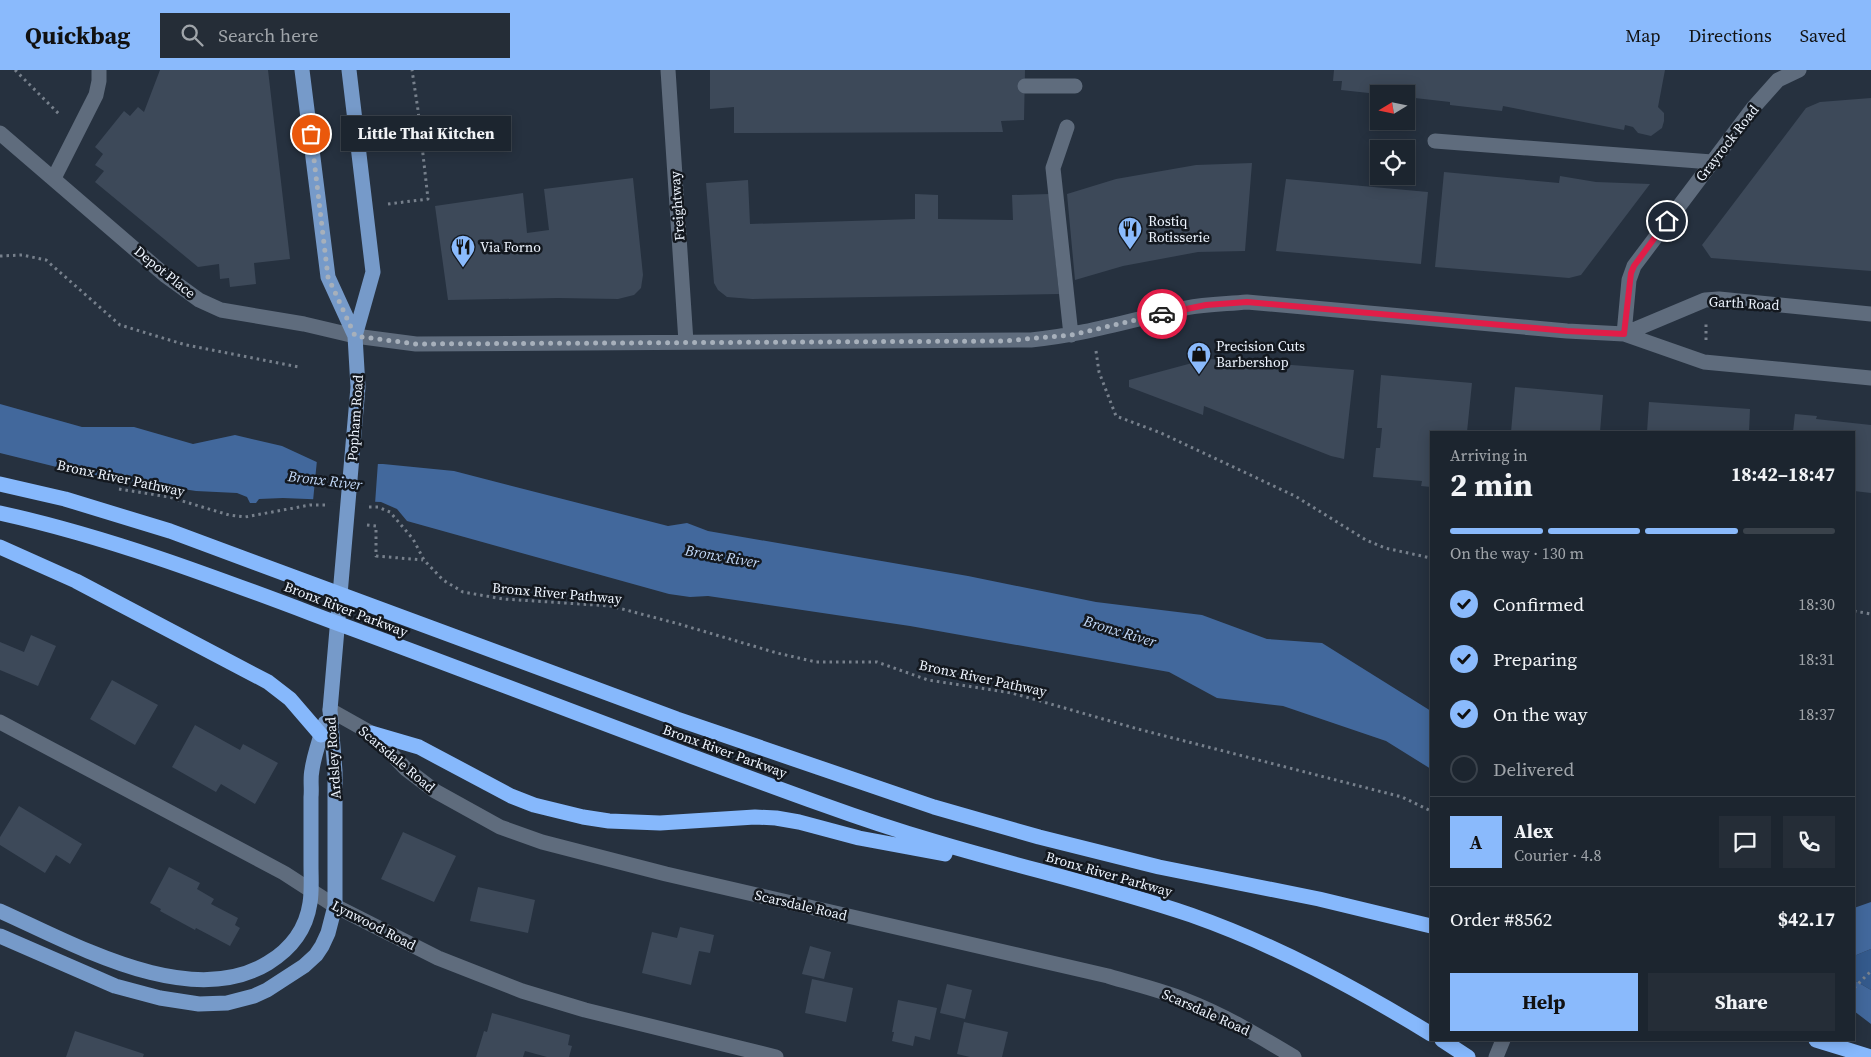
<!DOCTYPE html>
<meta charset="utf-8">
<style>
body{margin:0;font-family:"Source Serif 4",serif;background:#252d37;color:#f1f3f6;height:100vh;display:flex;flex-direction:column;font-size:19px;white-space:nowrap}
*{box-sizing:border-box;margin:0}
p{font-size:16px;color:#a0a5aa}
.icon{flex:none;width:28px;height:28px;fill:none;stroke:currentColor;stroke-width:2;stroke-linecap:round;stroke-linejoin:round}
.map{position:relative;flex:1;overflow:hidden}
.sheet{position:absolute;left:1430px;top:361px;width:425px;height:610px;display:flex;flex-direction:column;background:#1c252f;border-radius:0px;box-shadow:0 2px 12px #0003,0 0 0 1px #3a424b}
.sheet>*{flex:none}
.needle{width:32px;rotate:260deg}
.buttons{position:absolute;left:1370px;top:15px;display:grid;gap:10px}
.buttons a{display:grid;place-items:center;width:45px;height:45px;border-radius:0px;background:#1c252f;box-shadow:0 2px 12px #0003,0 0 0 1px #3a424b;font-size:25px}
.pin{position:absolute;display:grid;place-items:center;width:42px;height:42px;color:#fff;margin:-21px;border:2px solid #fff;border-radius:50%;box-shadow:0 1px 5px #0007}
.courier{position:absolute;display:grid;place-items:center;width:50px;height:50px;margin:-25px;border:4px solid #e11d48;border-radius:50%;background:#fff;color:#222;box-shadow:0 1px 6px #0007}
.bubble{position:absolute;height:35px;border-radius:0px;background:#1c252f;box-shadow:0 2px 12px #0003,0 0 0 1px #3a424b;font-size:16px;font-weight:700;line-height:35px;text-align:center}
.head em{font-style:normal;font-weight:700}
.head div{display:flex;flex-direction:column-reverse}
.head{display:flex;align-items:center;justify-content:space-between;height:85px;padding:0 20px}
h1{font-size:32px;font-weight:700;line-height:38px}
.bar{display:grid;grid-template-columns:repeat(4,1fr);gap:8px 5px;align-content:center;height:60px;padding:0 20px}
.bar i{height:6px;border-radius:4px;background:#3a424b}
.bar .on{background:#8abafc}
.bar p{grid-column:span 4}
.line{display:flex;align-items:center;gap:12px;padding:0 20px;border-top:1px solid #3a424b}
.line div{flex:1}
.round{display:grid;place-items:center;flex:none;width:52px;height:52px;border-radius:0px;background:#252d37}
ol{padding:0 20px;list-style:none}
li{display:flex;align-items:center;gap:15px;height:55px}
li p{margin-inline-start:auto}
li .icon{padding:5px;border-radius:50%;background:#8abafc;color:#111;stroke-width:4}
li:last-child{color:#a0a5aa}
li i{width:28px;height:28px;border:2px solid #3a424b;border-radius:50%}
.primary-button{display:flex;gap:10px;margin-top:auto;padding:10px 20px}
.primary-button a{flex:1;height:58px;border-radius:0px;background:#8abafc;color:#111;font-size:20px;font-weight:700;line-height:58px;text-align:center}
.primary-button a+a{background:#252d37;color:#f1f3f6}
header{display:flex;align-items:center;gap:30px;box-sizing:border-box;height:70px;padding:0 25px;background:#8abafc;color:#111}
header strong{font-size:24px}
nav{display:flex;gap:28px;margin-inline-start:auto;font-size:18px}
.search{width:350px;height:45px;background:#252d37;display:flex;align-items:center;gap:12px;box-sizing:border-box;padding:0 18px;border-radius:0px;color:#a0a5aa;font-size:19px}
.map>svg:first-child{display:block}
.forest{fill:#345a8c}
.water{fill:#42689c}
.pier{fill:#26313f}
.building{fill:#3d4959}
.lines{fill:none;stroke-linecap:round;stroke-linejoin:round}
.path{stroke:#77808c;stroke-width:3;stroke-dasharray:2.5 4;stroke-linecap:butt}
.minor{stroke:#5f6c7d;stroke-width:15}
.major{stroke:#769ac9;stroke-width:15}
.highway{stroke:#86b8fc;stroke-width:15}
.done{stroke:#a7b0bb;stroke-width:5;stroke-dasharray:0 9}
.route{stroke:#e11d48;stroke-width:6}
.labels{text-anchor:middle;dominant-baseline:central;stroke-width:5;stroke-linejoin:round;paint-order:stroke}
.street-label{font-size:14px;fill:#edf4fe;stroke:#13181f}
.poi-label{font-size:14px;fill:#edf4fe;stroke:#13181f;text-anchor:start}
.water-label{font-size:15px;font-style:italic;fill:#c3d9f8;stroke:#13181f}
</style>
<header>
<strong>Quickbag</strong>
<div class="search"><svg class="icon" aria-label="search" viewBox="0 0 24 24"><circle cx="10" cy="10" r="6"/><path d="M15 15l6 6"/></svg>Search here</div>
<nav><a>Map</a><a>Directions</a><a>Saved</a></nav>
</header>
<div class="map">
<svg width="1871" height="987" viewBox="0 0 1871 987">
<rect width="100%" height="100%" fill="#26313f"/>
<!-- forest -->
<path class="forest" d="M1871,879v41l-17,-10v-24z"/>
<!-- water -->
<path class="water" d="M0,334l82,23h52l59,17 42,-9 47,11 39,18h62l71,7 214,55 19,-3 21,8 260,45 128,26 106,13 65,24 55,4 109,68v58l-45,-28 -103,-35 -66,-8 -48,-26 -259,-46 -202,-30 -18,1 -21,-3 -262,-73 -10,-12 -16,-7 -98,-4 -24,1 -3,4h-6l-3,-6 -10,-4 -41,-2 -111,-17 -85,-21z
M1871,832v47l-17,7v-48z
M1854,910l17,10v34l-17,-13z"/>
<!-- pier -->
<path class="pier" d="M317,390l4,2h57l-3,42 -62,-3z"/>
<!-- building -->
<path class="building" d="M160,0h108l22,189 -36,4 2,21 -26,3 -1,-9 -9,1 -1,-15 -21,3 -103,-85 9,-11 -9,-6 8,-11 -8,-7 29,-36 6,5 8,-9 6,5z
M710,0h315l-1,50 -23,1 2,11 -269,1v-26l-24,2z
M1334,0h331l-7,37 6,6v8l-2,7 -11,8 -13,-3 -5,-6 -8,-2 -1,5 -121,-24 -1,5 -52,-6v-3l-44,-5v-3h-28l-37,-4 1,-9h-9z
M1871,28v173l-160,-13 -9,-13 104,-137 14,-6z
M1252,93l-7,88 -47,1 -75,14 -48,14 -8,-86 49,-15 80,-14z
M1444,102l115,11 1,-7 36,6 54,2 -69,91 -12,3 -134,-11z
M633,108l10,97 -2,13 -7,7 -16,4 -60,-1 -110,2 -13,-94 88,-13 4,40 22,-3 -5,-41z
M1286,109l142,13 -7,72 -145,-13z
M748,110l2,44 165,-5v-25l23,1v24l75,1 -1,-25 37,-1 10,100 -307,5 -25,-2 -9,-7 -4,-7 -8,-100z
M1207,289l23,1 124,10 -10,89 -13,-3 -127,-50 -1,9 -74,-28v-7z
M1381,305l91,8 -5,49h-36v55l-10,-1 1,-5 -49,-4 3,-29h4l2,-20h-5z
M1515,317l88,8 -3,37h-89z
M1649,332l101,7 -1,23h-102z
M1795,344l22,2 -1,3 55,6v68l-17,-2v-59h-61z
M31,565l25,11 -18,40 -38,-16v-28l24,10z
M112,610l46,25 -23,40 -45,-26z
M195,655l45,25 3,-6 35,19 -23,41 -34,-20 -5,8 -44,-25z
M19,736l63,38 -12,20 -14,-9 -11,18 -45,-28v-8z
M403,762l53,24 -22,46 -53,-23z
M169,797l31,16 -3,6 17,10 -3,5 27,14 -3,7 5,3 -10,18 -34,-18 -1,2 -35,-19 1,-2 -11,-6z
M478,817l57,13 -7,33 -58,-12z
M680,857l34,8 -4,18 -11,-2 -8,34 -49,-12 10,-41 25,6z
M810,876l21,6 -7,27 -22,-5z
M812,909l41,9 -7,34 -41,-9z
M947,914l25,6 -7,29 -25,-6z
M898,930l39,8 -7,32 -15,-4 -2,10 -21,-5 2,-9h-2z
M492,943l78,22 -2,10 4,1 -3,11h-22l-22,-6 -2,6h-47l8,-26 3,1z
M964,952l44,10 -6,25h-32l-13,-3z
M75,961l69,23 -1,3h-77z"/>
<g class="lines">
<!-- path -->
<path class="path" d="M15,0l45,45
M388,134l40,-5 -10,-89 -6,-40
M0,186l22,-1 24,5 74,65 66,20 113,22
M1706,270v-16
M1096,281l3,21 17,44 45,17 134,63 71,44 19,8 46,10
M119,419l50,8 60,18 16,2 65,-12h16
M369,437h9l12,5 23,27 11,21 19,20 20,12 40,7 108,7 68,18 98,29 39,9h61l51,18 84,13 126,36 264,68 29,14
M367,455l9,1v30l47,4
M1854,541l17,3
M1854,918l17,-17"/>
<!-- minor -->
<path class="minor" d="M668,0l18,272
M1025,16h50
M1067,57l-14,41 18,167
M0,63l166,143 33,24 22,10 83,14 51,12 61,8 615,-4c53,-5 103,-21 155,-32 20,-4 41,-4 61,-6l320,29 57,3 80,28 167,16
M1435,71l277,21
M54,108l42,-83 3,-14v-11
M1624,264l5,-54 5,-14 119,-158 25,-28 21,-10
M1624,264l81,-34 14,-1 152,15
M330,640l41,23 35,36 29,22 65,36 42,15 124,32 442,102c26,8 53,14 77,24 39,15 74,36 109,57
M0,652l284,151 51,33 103,52 84,33 63,19 191,47
M1496,987l7,-17"/>
<!-- major -->
<path class="major" d="M349,0l24,202 -18,64
M0,841c74,33 190,100 268,52 23,-14 38,-33 42,-60 2,-12 1,-25 1,-38 0,-23 0,-45 0,-68 1,-9 -1,-18 1,-27 2,-15 8,-32 13,-47
M0,866l115,50 45,12 39,6 28,-1 27,-7 13,-6 37,-24 12,-11 6,-9 6,-13 7,-27v-135l-5,-61 28,-323 -3,-51 -27,-59 -26,-207"/>
<!-- highway -->
<path class="highway" d="M0,414l65,15 105,32 507,188 257,88 105,30 120,30 160,32 112,27
M0,443c118,26 230,70 342,112 161,59 320,122 482,180 36,13 72,25 109,36 86,26 173,45 258,74 85,30 163,72 240,119
M0,477l76,34 192,101 22,17 31,36
M371,663l48,14 92,49 23,9 49,12 26,4 51,2 95,-6 21,1 23,4 60,16 86,16
M1442,970l26,17
M1816,970l55,17"/>
</g>
<g class="lines">
<!-- done -->
<path class="done" d="M311,64l17,143 27,59 61,8 587,-3 68,-6 91,-21"/>
<!-- route -->
<path class="route" d="M1162,244l44,-9 41,-3 320,29 57,3 7,-61 3,-7 33,-45"/>
</g>
<!-- icons -->
<defs>
<symbol id="restaurant-pin" viewBox="-11 -11 22 30"><path d="M0 17L-7.5 6A9.5 9.5 0 1 1 7.5 6Z" fill="#8abafc" stroke="#13181f"/><path d="M-5-6h1v4h1v-4h1v4h1v-4h1v5L-1.5 .5V6h-2V.5L-5-1ZM5-6V6H3V1.5H1.5Q1.5-4 5-6Z" fill="#111"/></symbol>
<symbol id="shop-pin" viewBox="-11 -11 22 30"><path d="M0 17L-7.5 6A9.5 9.5 0 1 1 7.5 6Z" fill="#8abafc" stroke="#13181f"/><path d="M-5-2.5h2.3a2.7 3.5 0 0 1 5.4 0H5L5.5 6h-11ZM-1.5-2.5h3a1.5 2.3 0 0 0-3 0Z" fill="#111"/></symbol>
</defs>
<g fill-rule="evenodd">
<use href="#restaurant-pin" x="1116" y="145" width="28" height="38"/>
<use href="#restaurant-pin" x="449" y="163" width="28" height="38"/>
<use href="#shop-pin" x="1185" y="270" width="28" height="38"/>
</g>
<g class="labels">
<!-- street labels -->
<g class="street-label">
<text transform="translate(1727 73) rotate(-52)">Grayrock Road</text>
<text transform="translate(677 136) rotate(-94)">Freightway</text>
<text transform="translate(165 202) rotate(39)">Depot Place</text>
<text transform="translate(1744 233) rotate(3)">Garth Road</text>
<text transform="translate(355 348) rotate(-86)">Popham Road</text>
<text transform="translate(121 408) rotate(12)">Bronx River Pathway</text>
<text transform="translate(557 523) rotate(5)">Bronx River Pathway</text>
<text transform="translate(346 539) rotate(21)">Bronx River Parkway</text>
<text transform="translate(983 608) rotate(12)">Bronx River Pathway</text>
<text transform="translate(725 681) rotate(20)">Bronx River Parkway</text>
<text transform="translate(333 688) rotate(-94)">Ardsley Road</text>
<text transform="translate(397 689) rotate(40)">Scarsdale Road</text>
<text transform="translate(1109 804) rotate(16)">Bronx River Parkway</text>
<text transform="translate(801 835) rotate(13)">Scarsdale Road</text>
<text transform="translate(374 855) rotate(27)">Lynwood Road</text>
<text transform="translate(1206 942) rotate(24)">Scarsdale Road</text>
</g>
<!-- poi labels -->
<g class="poi-label">
<text x="1148" y="151">Rostiq<tspan x="1148" dy="16">Rotisserie</tspan></text>
<text x="480" y="177">Via Forno</text>
<text x="1216" y="276">Precision Cuts<tspan x="1216" dy="16">Barbershop</tspan></text>
</g>
<!-- water labels -->
<g class="water-label">
<text transform="translate(325 410) rotate(7)">Bronx River</text>
<text transform="translate(722 486) rotate(10)">Bronx River</text>
<text transform="translate(1120 561) rotate(17)">Bronx River</text>
</g>
</g>
</svg>
<div class="buttons">
<a><svg class="needle" viewBox="-14 -14 28 28"><path d="M0-13l5 13h-10z" fill="#e53935"/><path d="M0 13l5-13h-10z" fill="#a0a5aa"/></svg></a>
<a><svg class="icon" aria-label="locate" viewBox="0 0 24 24"><circle cx="12" cy="12" r="6"/><path d="M12 2v4M12 18v4M2 12h4M18 12h4"/></svg></a>
</div>
<div class="pin" style="left:311px;top:64px;background:#ea580c"><svg class="icon" aria-label="bag" viewBox="0 0 24 24"><path d="M5 8h14l-1 12H6zM9 8a3 3 0 0 1 6 0"/></svg></div>
<div class="pin" style="left:1667px;top:151px;background:#1f2937"><svg class="icon" aria-label="home" viewBox="0 0 24 24"><path d="M3 11l9-7 9 7M6 9v11h12V9"/></svg></div>
<div class="courier" style="left:1162px;top:244px"><svg class="icon" aria-label="car" viewBox="0 0 24 24"><path d="M5 17H2v-5l4-1 3-4h7l3 4 3 1v5h-3M9 17h6M6 11h13"/><circle cx="7" cy="17" r="2"/><circle cx="17" cy="17" r="2"/></svg></div>
<div class="bubble" style="left:341px;top:46px;width:170px">Little Thai Kitchen</div>
<section class="sheet">
<div class="head"><div><h1>2 min</h1><p>Arriving in</p></div><em>18:42–18:47</em></div>
<div class="bar"><i class="on"></i><i class="on"></i><i class="on"></i><i></i><p>On the way · 130 m</p></div>
<ol>
<li><svg class="icon" aria-label="check" viewBox="0 0 24 24"><path d="M5 12l5 5 9-10"/></svg>Confirmed<p>18:30</p></li>
<li><svg class="icon" aria-label="check" viewBox="0 0 24 24"><path d="M5 12l5 5 9-10"/></svg>Preparing<p>18:31</p></li>
<li><svg class="icon" aria-label="check" viewBox="0 0 24 24"><path d="M5 12l5 5 9-10"/></svg>On the way<p>18:37</p></li>
<li><i></i>Delivered</li>
</ol>
<div class="line" style="height:90px"><b class="round" style="background:#8abafc;color:#111">A</b><div><b>Alex</b><p>Courier · 4.8</p></div><a class="round"><svg class="icon" aria-label="chat" viewBox="0 0 24 24"><path d="M4 5h16v11H9l-5 4z"/></svg></a><a class="round"><svg class="icon" aria-label="phone" viewBox="0 0 24 24"><path d="M5 4h4l2 5-3 2q2 4 5 5l2-3 5 2v4C11 20 4 13 5 4z"/></svg></a></div>
<div class="line" style="height:65px"><div>Order #8562</div><b>$42.17</b></div>
<div class="primary-button"><a>Help</a><a>Share</a></div>
</section>
</div>
